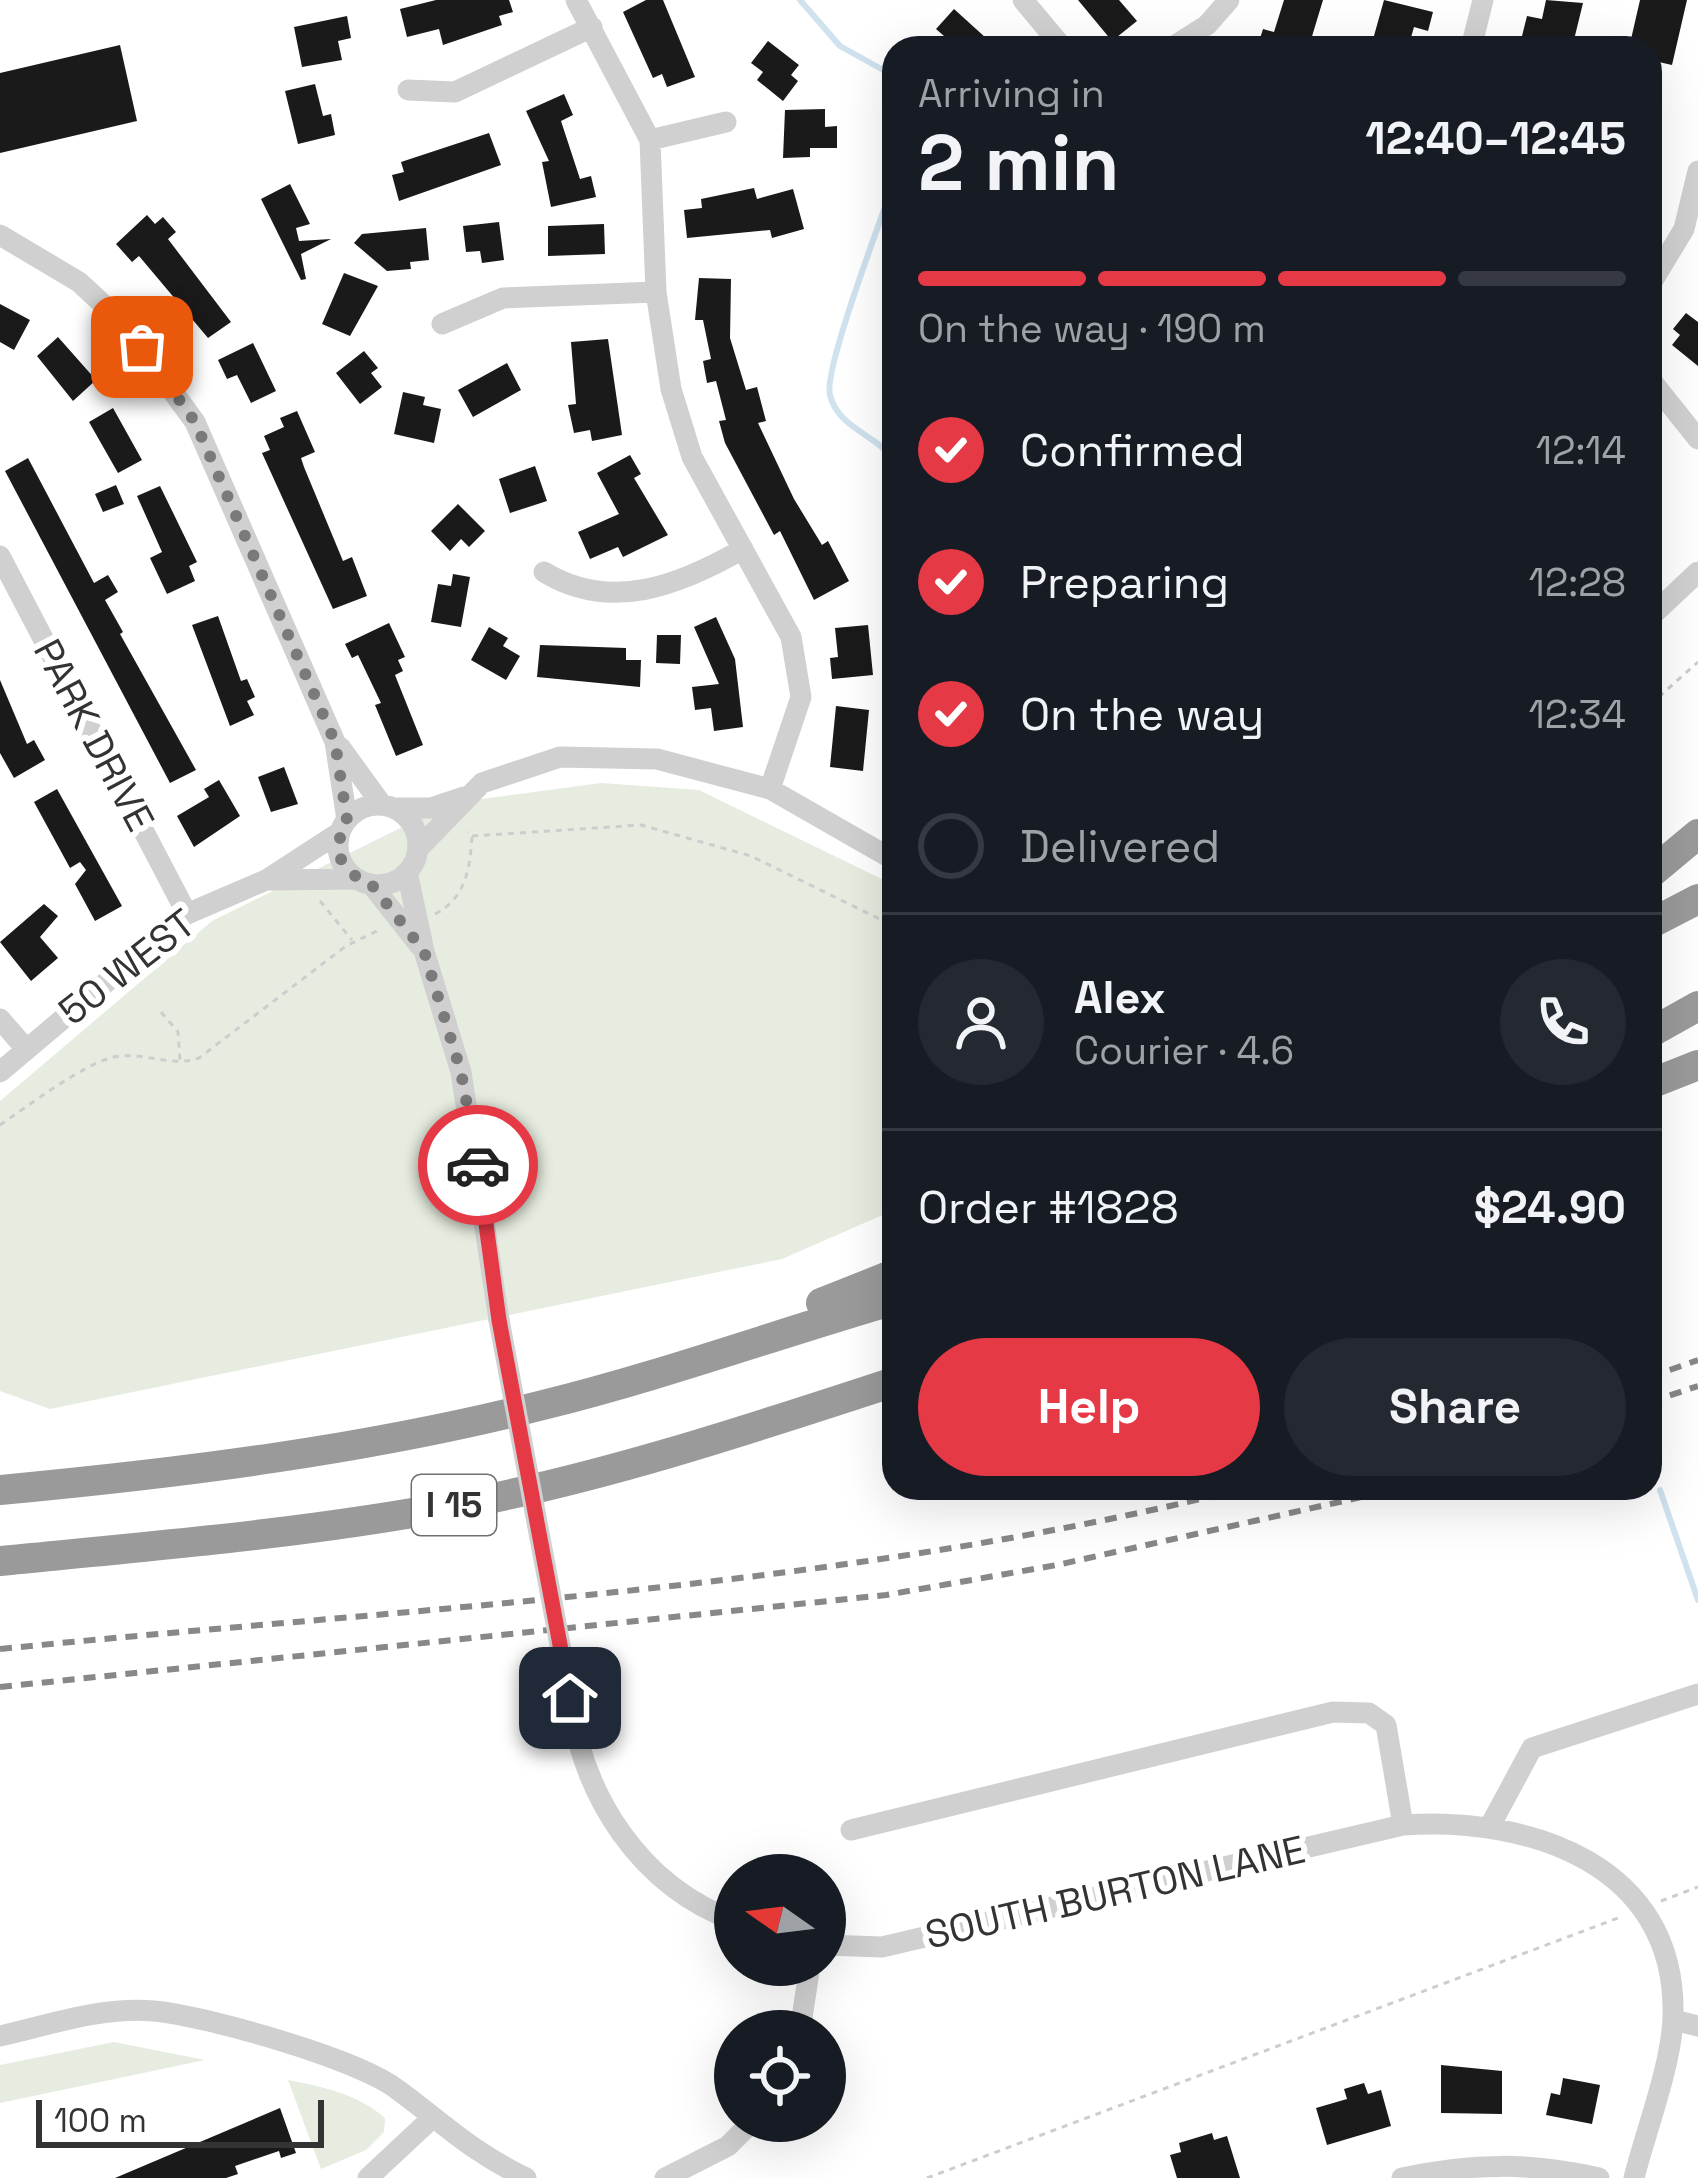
<!DOCTYPE html>
<meta charset="utf-8">
<style>
body{margin:0;font-family:"Space Grotesk",sans-serif;background:#242831;color:#f1f3f6;height:100vh;display:flex;flex-direction:column;font-size:45px;white-space:nowrap}
*{box-sizing:border-box;margin:0}
p{font-size:39px;color:#9ea1a6}
.icon{flex:none;width:66px;height:66px;fill:none;stroke:currentColor;stroke-width:2;stroke-linecap:round;stroke-linejoin:round}
.map{position:relative;flex:1;overflow:hidden}
.panel{position:absolute;left:882px;top:36px;width:780px;height:1464px;display:flex;flex-direction:column;background:#171b24;border-radius:36px;box-shadow:0 12px 48px #0002}
.panel>*{flex:none}
.needle{width:78px;rotate:284deg}
.fabs{position:absolute;left:714px;top:1854px;display:grid;gap:24px}
.fabs a{display:grid;place-items:center;width:132px;height:132px;border-radius:50%;background:#171b24;box-shadow:0 12px 48px #0002;font-size:60px}
.scale{position:absolute;left:36px;bottom:30px;width:288px;box-sizing:border-box;padding-left:12px;border:6px solid #333;border-top:0;font-size:33px;line-height:42px;white-space:nowrap;color:#333;-webkit-text-stroke:9px #fff;paint-order:stroke}
.pin{position:absolute;display:grid;place-items:center;width:102px;height:102px;color:#fff;margin:-51px;border-radius:24px;box-shadow:0 6px 18px #0006}
.courier{position:absolute;display:grid;place-items:center;width:120px;height:120px;margin:-60px;border:9px solid #e63946;border-radius:50%;background:#fff;color:#222;box-shadow:0 3px 15px #0007}
.summary em{font-style:normal;font-weight:600}
.summary div{display:flex;flex-direction:column-reverse}
.summary{display:flex;align-items:center;justify-content:space-between;height:204px;padding:0 36px}
h1{font-size:78px;font-weight:600;line-height:90px}
.bar{display:grid;grid-template-columns:repeat(4,1fr);gap:18px 12px;align-content:center;height:144px;padding:0 36px}
.bar i{height:15px;border-radius:9px;background:#363941}
.bar .selected{background:#e63946}
.bar p{grid-column:span 4}
.line{display:flex;align-items:center;gap:30px;padding:0 36px;border-top:3px solid #363941}
.line div{flex:1}
.round{display:grid;place-items:center;flex:none;width:126px;height:126px;border-radius:63px;background:#242831}
ol{padding:0 36px;list-style:none}
li{display:flex;align-items:center;gap:36px;height:132px}
li p{margin-inline-start:auto}
li .icon{padding:12px;border-radius:50%;background:#e63946;color:#fff;stroke-width:4}
li:last-child{color:#9ea1a6}
li i{width:66px;height:66px;border:6px solid #363941;border-radius:50%}
.button{display:flex;gap:24px;margin-top:auto;padding:24px 36px}
.button a{flex:1;height:138px;border-radius:72px;background:#e63946;color:#fff;font-size:48px;font-weight:600;line-height:138px;text-align:center}
.button a+a{background:#242831;color:#f1f3f6}
.map>svg:first-child{display:block}
.green{fill:#e6ecdf}
.lines{fill:none;stroke-linecap:round;stroke-linejoin:round}
.stream{stroke:#cfe2ee;stroke-width:6}
.building{fill:#1a1a1a}
.path{stroke:#cdcdcd;stroke-width:3;stroke-dasharray:6 6;stroke-linecap:butt}
.minor{stroke:#d0d0d0;stroke-width:21}
.highway{stroke:#9a9a9a;stroke-width:30}
.rail{stroke:#888;stroke-width:6;stroke-dasharray:12 9;stroke-linecap:butt}
.minor-bridge{stroke:#d0d0d0;stroke-width:21}
.done{stroke:#7a7a7a;stroke-width:12;stroke-dasharray:0 21.6}
.route{stroke:#e63946;stroke-width:15}
.labels{text-anchor:middle;dominant-baseline:central;stroke-width:12;stroke-linejoin:round;paint-order:stroke}
.shield{fill:#fff;stroke:#707070;stroke-width:3}
.shield-label{font-size:36px;font-weight:bold;fill:#333}
.street-label{font-size:39px;fill:#333;stroke:#fff}
</style>
<div class="map">
<svg width="1698" height="2178" viewBox="0 0 1698 2178">
<rect width="100%" height="100%" fill="#fff"/>
<!-- green -->
<path class="green" d="M601,783l98,7 195,95v325l-112,49 -732,150 -50,-18v-290l212,-180 239,-118z
M114,2042l91,18 -205,43v-38z
M288,2080c35,7 70,14 97,38l-1,14 -18,18 -45,19z"/>
<g class="lines">
<!-- stream -->
<path class="stream" d="M800,0l40,46 54,30
M894,181c-12,37 -71,189 -64,214 8,33 45,39 64,64
M1660,1490l38,110"/>
</g>
<!-- building -->
<path class="building" d="M436,0h73l4,12 -14,4 3,9 -59,20 -4,-16 -32,8 -7,-28z
M646,0h17l32,77 -28,10 -5,-13 -9,4 -30,-66z
M1078,0h41l18,21 -25,20z
M1284,0h39l-13,43 3,5h-56l6,-19 11,3z
M1384,0l49,12 -5,19 -14,-4 -6,21 -36,-5z
M1546,0l37,3 -11,45 -50,-12 5,-20 15,3z
M1640,0h47l-15,65 -22,-5v-12h-21z
M954,9l43,39h-64l11,-12 -8,-7z
M347,16l4,22 -13,3 4,19 -40,7 -8,-40z
M768,41l31,24 -8,10 7,6 -15,20 -26,-21 6,-8 -12,-9z
M120,45l17,76 -137,32v-80z
M315,84l8,32 8,-2 4,21 -37,9 -13,-53z
M564,94l9,21 -12,6 19,58 11,-3 5,21 -45,10 -9,-45 7,-1 -23,-50z
M825,109v18l12,-1v22h-27v9l-27,1 2,-48z
M489,133l12,32 -102,36 -7,-26 12,-3 -3,-10z
M290,184l20,40 -14,4 3,13 32,-2 -30,15 5,25 -5,1 -40,-81z
M754,188l3,11 36,-10 11,40 -32,9 -2,-8 -83,8 -3,-28 18,-2 -1,-9z
M147,215l8,9 8,-7 13,15 -8,7 63,83 -23,16 -69,-82 -7,6 -16,-18z
M499,222l5,38 -22,3 -2,-12 -14,1 -3,-26z
M604,224l1,30 -57,2v-30z
M426,228l3,32 -19,2 1,7 -24,2 -33,-28 8,-9z
M344,273l34,13 -28,50 -28,-12z
M699,278l32,1 -1,59 16,52 11,-3 9,34 -8,2 36,76 28,46 6,-4 21,40 -35,19 -34,-69 -6,4 -49,-92 -6,-22 7,-1 -10,-39 -9,2 -4,-22 8,-2 -8,-39h-8z
M0,304l30,16 -16,30 -14,-8z
M1686,313l12,9v44l-26,-21 8,-10 -7,-6z
M58,337l38,43 -23,21 -36,-45z
M608,339l14,96 -30,6 -2,-11 -16,3 -6,-28 8,-1 -5,-62z
M253,343l23,48 -25,12 -14,-28 -10,4 -9,-19z
M364,351l14,17 -7,5 11,14 -22,17 -24,-31z
M507,363l14,27 -48,27 -15,-27z
M403,392l22,5 -2,8 18,4 -7,34 -40,-9z
M113,408l29,52 -24,13 -29,-51z
M297,411l18,41 -14,6 3,9 39,94 9,-4 15,39 -34,13 -71,-156 8,-3 -6,-14 20,-9 -4,-9z
M630,455l11,19 -7,4 34,57 -45,22 -5,-10 -28,12 -12,-27 41,-18 -22,-41z
M28,458l66,125 14,-8 10,17 -13,8 18,32 -3,2 76,136 -26,13 -165,-312z
M535,466l12,35 -37,12 -11,-34z
M116,485l8,19 -21,8 -8,-18z
M160,486l37,76 -8,4 6,15 -28,13 -17,-36 12,-6 -25,-56z
M458,504l27,27 -16,16 -8,-8 -11,12 -19,-20z
M453,574l17,3 -9,50 -30,-5 7,-38 13,2z
M218,616l23,65 6,-2 8,18 -8,4 7,14 -24,11 -38,-101z
M716,617l19,42 8,68 -29,4 -3,-23 -16,2 -3,-23 27,-3 -25,-57z
M389,623l16,34 -7,3 5,11 -8,4 28,70 -27,11 -21,-51 6,-2 -23,-48 -6,3 -7,-14z
M868,625l5,50 -41,4 -2,-21 8,-1 -3,-29z
M489,627l19,11 -5,8 17,10 -14,24 -35,-20z
M657,635h24l-1,29 -24,-1z
M540,645l86,3v12h15l-1,27 -103,-10z
M0,680l27,64 7,-4 11,20 -31,18 -14,-25z
M836,706l33,4 -6,61 -33,-4z
M284,767l14,37 -27,8 -13,-35z
M219,780l21,36 -46,31 -17,-31 32,-19 -5,-8z
M57,789l65,117 -27,15 -20,-37 11,-14 -6,-8 -10,6 -36,-66z
M44,904l14,12 -18,21 18,21 -27,23 -31,-39z
M1441,2065l61,6v43l-61,-1z
M1563,2078l37,7 -8,39 -46,-9 5,-22 9,2z
M1364,2083l4,11 13,-4 10,36 -64,19 -11,-37 31,-9 -3,-10z
M280,2108l16,45 -15,5 -2,-7 -44,15 3,8 -12,4h-111z
M1212,2133l2,7 13,-4 13,42h-63l-7,-23 11,-3 -2,-9z"/>
<g class="lines">
<!-- path -->
<path class="path" d="M1650,705l48,-43
M472,836l169,-11 110,31 143,70
M320,901l32,39
M435,914c31,-16 35,-46 37,-78l-4,-4
M161,1012l17,20 2,28
M0,1125c28,-19 83,-61 114,-68 29,-6 58,11 85,1l147,-112 35,-17
M1661,1901l37,-14
M927,2178l691,-260"/>
<!-- minor -->
<path class="minor" d="M576,0l74,140 6,152 15,97 21,68 99,180 10,60 -31,92
M1023,0l40,48
M1171,48l36,-23 22,-25
M1471,48l12,-48
M408,90l47,2 137,-65
M650,140l76,-18
M0,235l79,47 42,39 74,101 140,320 12,78
M1650,285l34,-56 14,-58
M442,324l61,-26 153,-6
M1650,379l48,60
M0,556l187,358
M544,572c67,41 136,13 199,-23
M1650,617l48,-45
M340,747l42,58
M338 845a40 40 0 1 1 80 0a40 40 0 1 1-80 0Z
M394,808h37l33,-11
M418,849l64,-66 78,-26 97,2 113,30 124,71
M407,872l17,79 37,121 38,248
M267,880l91,-1
M371,884l49,62
M0,1019l26,30
M0,1072l187,-158 79,-34 74,-48
M570,1698c12,98 70,188 165,223
M1490,1826l42,-78 166,-54
M851,1830l482,-118 36,1 17,12 17,100
M825,1945l57,2 521,-122c127,-9 274,40 270,191 -1,48 -27,114 -39,162
M1674,2020l24,6
M800,2031l10,-66
M0,2036c49,-11 103,-30 154,-25 52,5 205,48 244,79 49,36 71,60 128,88
M368,2178l62,-58
M665,2178l63,-32 25,-25
M1402,2178c69,-15 128,-16 197,0"/>
<!-- highway -->
<path class="highway" d="M1650,874l48,-40
M1650,924l48,-25
M1650,1033l48,-27
M1650,1084l48,-19
M821,1303l73,-29
M0,1490c181,-17 366,-40 543,-85 118,-29 234,-71 351,-105
M0,1561c154,-15 311,-28 463,-57 146,-28 290,-76 431,-122"/>
<!-- rail -->
<path class="rail" d="M1650,1377l48,-17
M1650,1402l48,-16
M0,1649c416,-42 838,-59 1246,-161
M0,1687l886,-92 171,-30 345,-77"/>
<!-- minor-bridge -->
<path class="minor-bridge" d="M499,1320l71,378"/>
</g>
<g class="lines">
<!-- done -->
<path class="done" d="M142,347l53,75 140,320 12,78 -7,12v26l18,21 13,5 53,67 37,121 17,93"/>
<!-- route -->
<path class="route" d="M478,1165l21,155 71,378"/>
</g>
<g class="labels">
<!-- shield labels -->
<rect class="shield" x="412" y="1475" width="84" height="60" rx="9"/>
<g class="shield-label">
<text x="454" y="1505">I 15</text>
</g>
<!-- street labels -->
<g class="street-label">
<text transform="translate(94 735) rotate(62)">PARK DRIVE</text>
<text transform="translate(127 967) rotate(-38)">50 WEST</text>
<text transform="translate(1115 1892) rotate(-13)">SOUTH BURTON LANE</text>
</g>
</g>
</svg>
<div class="fabs">
<a><svg class="needle" viewBox="-14 -14 28 28"><path d="M0-13l5 13h-10z" fill="#e53935"/><path d="M0 13l5-13h-10z" fill="#9ea1a6"/></svg></a>
<a><svg class="icon" aria-label="locate" viewBox="0 0 24 24"><circle cx="12" cy="12" r="6"/><path d="M12 2v4M12 18v4M2 12h4M18 12h4"/></svg></a>
</div>
<div class="scale">100 m</div>
<div class="pin" style="left:142px;top:347px;background:#ea580c"><svg class="icon" aria-label="bag" viewBox="0 0 24 24"><path d="M5 8h14l-1 12H6zM9 8a3 3 0 0 1 6 0"/></svg></div>
<div class="pin" style="left:570px;top:1698px;background:#1f2937"><svg class="icon" aria-label="home" viewBox="0 0 24 24"><path d="M3 11l9-7 9 7M6 9v11h12V9"/></svg></div>
<div class="courier" style="left:478px;top:1165px"><svg class="icon" aria-label="car" viewBox="0 0 24 24"><path d="M5 17H2v-5l4-1 3-4h7l3 4 3 1v5h-3M9 17h6M6 11h13"/><circle cx="7" cy="17" r="2"/><circle cx="17" cy="17" r="2"/></svg></div>
<section class="panel">
<div class="summary"><div><h1>2 min</h1><p>Arriving in</p></div><em>12:40–12:45</em></div>
<div class="bar"><i class="selected"></i><i class="selected"></i><i class="selected"></i><i></i><p>On the way · 190 m</p></div>
<ol>
<li><svg class="icon" aria-label="check" viewBox="0 0 24 24"><path d="M5 12l5 5 9-10"/></svg>Confirmed<p>12:14</p></li>
<li><svg class="icon" aria-label="check" viewBox="0 0 24 24"><path d="M5 12l5 5 9-10"/></svg>Preparing<p>12:28</p></li>
<li><svg class="icon" aria-label="check" viewBox="0 0 24 24"><path d="M5 12l5 5 9-10"/></svg>On the way<p>12:34</p></li>
<li><i></i>Delivered</li>
</ol>
<div class="line" style="height:216px"><a class="round"><svg class="icon" aria-label="person" viewBox="0 0 24 24"><circle cx="12" cy="8" r="4"/><path d="M4 21q1-7 8-7t8 7"/></svg></a><div><b>Alex</b><p>Courier · 4.6</p></div><a class="round"><svg class="icon" aria-label="phone" viewBox="0 0 24 24"><path d="M5 4h4l2 5-3 2q2 4 5 5l2-3 5 2v4C11 20 4 13 5 4z"/></svg></a></div>
<div class="line" style="height:156px"><div>Order #1828</div><b>$24.90</b></div>
<div class="button"><a>Help</a><a>Share</a></div>
</section>
</div>
